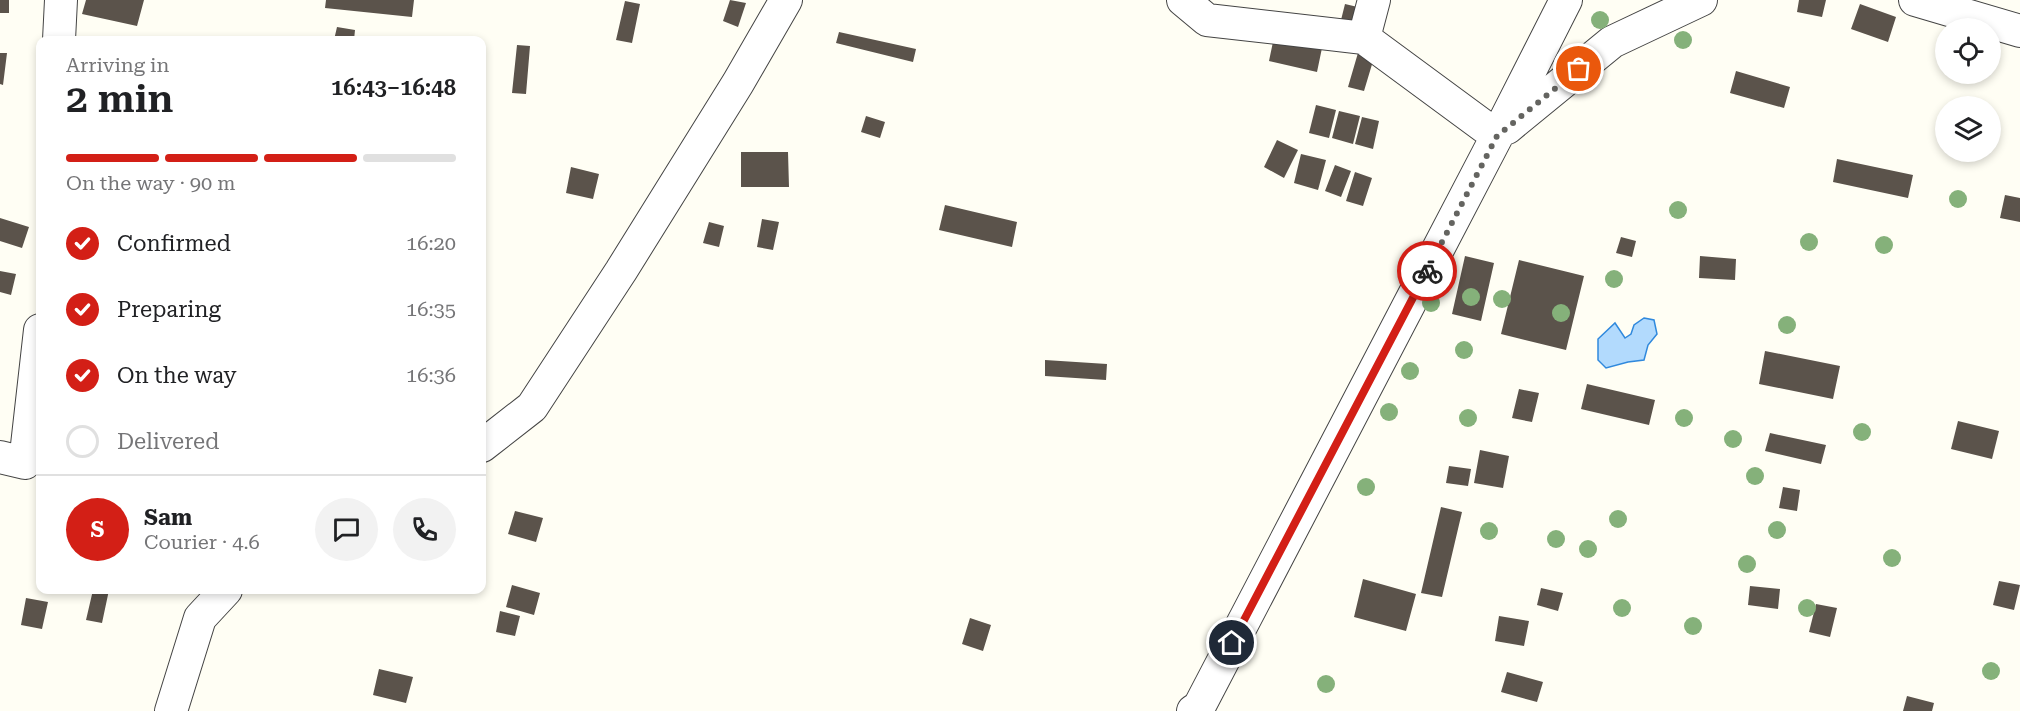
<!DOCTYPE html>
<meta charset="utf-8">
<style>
body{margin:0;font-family:"Roboto Serif",serif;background:#f2f2f2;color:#202124;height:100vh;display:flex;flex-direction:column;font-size:22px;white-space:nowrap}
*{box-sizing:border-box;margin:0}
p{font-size:20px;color:#757577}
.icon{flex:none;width:33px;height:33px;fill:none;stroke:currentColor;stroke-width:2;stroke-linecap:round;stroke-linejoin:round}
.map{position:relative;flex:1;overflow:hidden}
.drawer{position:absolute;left:36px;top:36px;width:450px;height:558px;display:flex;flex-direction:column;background:#fff;border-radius:12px;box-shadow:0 3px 9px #0003}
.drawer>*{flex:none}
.buttons{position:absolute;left:1935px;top:18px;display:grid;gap:12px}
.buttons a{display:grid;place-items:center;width:66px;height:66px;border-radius:50%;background:#fff;box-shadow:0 3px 9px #0003;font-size:30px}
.pin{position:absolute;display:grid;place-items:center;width:51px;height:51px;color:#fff;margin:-26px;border:3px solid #fff;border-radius:50%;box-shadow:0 2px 6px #0007}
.courier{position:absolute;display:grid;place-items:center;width:60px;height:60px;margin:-30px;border:4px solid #d31f16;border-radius:50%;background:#fff;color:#222;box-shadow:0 2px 8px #0007}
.summary em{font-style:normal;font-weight:600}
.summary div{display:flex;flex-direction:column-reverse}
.summary{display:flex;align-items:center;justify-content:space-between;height:102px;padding:0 30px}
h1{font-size:39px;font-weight:600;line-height:45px}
.bar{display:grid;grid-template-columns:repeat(4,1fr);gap:9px 6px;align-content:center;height:72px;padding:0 30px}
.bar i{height:8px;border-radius:4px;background:#e0e0e0}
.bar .current{background:#d31f16}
.bar p{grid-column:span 4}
.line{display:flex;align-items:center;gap:15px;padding:0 30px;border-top:2px solid #e0e0e0}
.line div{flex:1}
.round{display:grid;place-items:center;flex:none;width:63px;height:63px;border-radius:32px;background:#f2f2f2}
ol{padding:0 30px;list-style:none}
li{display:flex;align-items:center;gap:18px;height:66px}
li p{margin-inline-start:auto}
li .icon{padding:6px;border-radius:50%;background:#d31f16;color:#fff;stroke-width:4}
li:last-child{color:#757577}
li i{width:33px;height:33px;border:3px solid #e0e0e0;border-radius:50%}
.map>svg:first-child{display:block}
.water{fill:#b2dafd;stroke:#3089dd;stroke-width:1.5}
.building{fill:#5b534b}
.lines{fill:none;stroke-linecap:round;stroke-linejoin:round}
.street-casing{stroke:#444;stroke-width:34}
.street{stroke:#fff;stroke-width:32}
.tree{fill:#85b17a}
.done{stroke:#646460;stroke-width:6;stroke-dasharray:0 10.8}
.route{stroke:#d31f16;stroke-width:8}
</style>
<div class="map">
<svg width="2020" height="711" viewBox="0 0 2020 711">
<rect width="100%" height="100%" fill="#fffef4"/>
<!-- water -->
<path class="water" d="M1644,318l10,2 3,14 -9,11 -4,15 -16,2 -22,6 -8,-8v-21l17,-16 10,15 6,-4 3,-9z"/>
<!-- building -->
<path class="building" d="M0,0h9v13h-9z
M86,0h58l-7,26 -55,-12z
M326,0h88l-2,17 -87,-9z
M730,0l16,3 -8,24 -15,-6z
M1799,0h27l-4,17 -25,-5z
M625,1l15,3 -8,39 -16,-3z
M1345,4l21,5 -7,28 -21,-5z
M1860,4l36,13 -8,25 -37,-13z
M337,27l18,3 -1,10h-20z
M839,32l77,17 -3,13 -77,-19z
M1274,37l48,11 -5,24 -48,-11z
M517,45l13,1 -4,48 -14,-1z
M1360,46l16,5 -12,40 -16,-4z
M0,53h7l-4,32 -3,-1z
M1736,71l54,16 -6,21 -54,-15z
M1316,105l20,5 -7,28 -20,-5z
M1339,111l21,5 -7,28 -21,-6z
M866,116l19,6 -5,16 -19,-6z
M1362,117l17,4 -6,28 -18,-5z
M1277,140l21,10 -14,28 -20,-11z
M741,152h47l1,35h-48z
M1301,154l25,6 -8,30 -24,-7z
M1837,159l76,16 -5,23 -75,-16z
M1335,165l16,6 -10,26 -16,-6z
M571,167l28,7 -6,25 -27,-6z
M1355,172l17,6 -9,28 -17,-5z
M2005,195l15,3v24l-20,-4z
M945,205l72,17 -5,25 -73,-17z
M0,218l29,9 -7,21 -22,-7z
M762,219l17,3 -6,28 -16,-3z
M709,222l15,4 -5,21 -16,-4z
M1621,237l15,4 -4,16 -16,-4z
M1465,256l29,7 -13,58 -29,-7z
M1700,256l36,3 -1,21 -36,-2z
M1519,260l65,16 -18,74 -65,-16z
M0,271l16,3 -5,21 -11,-3z
M1765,351l75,15 -7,33 -74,-15z
M1045,360l62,4 -1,16 -61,-4z
M1587,384l68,16 -6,25 -68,-16z
M1519,389l20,4 -7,29 -20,-4z
M1958,421l41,10 -7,28 -41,-10z
M1770,433l56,12 -5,19 -56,-13z
M1480,450l29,6 -6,32 -29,-5z
M1449,466l22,3 -3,17 -22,-3z
M1783,487l17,3 -3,21 -18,-3z
M1441,507l21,5 -20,85 -21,-4z
M515,511l28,7 -7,24 -28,-8z
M1363,579l53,15 -10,37 -52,-14z
M1999,581l21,4 -6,25 -21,-5z
M512,585l28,8 -6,22 -28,-8z
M1750,586l30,3 -2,20 -30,-4z
M1541,588l22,5 -5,18 -21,-6z
M93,590h16l-7,33 -16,-3z
M26,598l22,4 -6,27 -21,-4z
M1816,604l21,4 -7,29 -21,-5z
M500,611l20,5 -5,20 -19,-4z
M1499,616l30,5 -5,25 -29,-5z
M970,618l21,7 -8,26 -21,-7z
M379,669l34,8 -7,26 -33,-8z
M1507,672l36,10 -6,20 -36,-10z
M1907,696l27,7 -2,8h-29z"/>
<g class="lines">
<defs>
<path id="street" d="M1183,0l24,20 157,18 133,98
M1915,0l105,31
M1364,38l10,-38
M59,40l2,-40
M1507,128l105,-86 89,-42
M482,446l50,-39 89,-136 117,-188 48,-83
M0,457l25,6 15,-133
M171,711l29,-93 26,-28
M1193,711l6,-4 298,-571 69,-136"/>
</defs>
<!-- street casing -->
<use href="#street" class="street-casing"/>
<!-- street -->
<use href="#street" class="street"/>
</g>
<!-- trees -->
<g class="tree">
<circle cx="1600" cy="20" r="9"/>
<circle cx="1683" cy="40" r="9"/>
<circle cx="1958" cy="199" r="9"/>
<circle cx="1678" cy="210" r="9"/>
<circle cx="1809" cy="242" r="9"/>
<circle cx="1884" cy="245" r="9"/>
<circle cx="1614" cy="279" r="9"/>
<circle cx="1471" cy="297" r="9"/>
<circle cx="1502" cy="299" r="9"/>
<circle cx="1431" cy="303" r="9"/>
<circle cx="1561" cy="313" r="9"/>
<circle cx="1787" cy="325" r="9"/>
<circle cx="1464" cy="350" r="9"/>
<circle cx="1410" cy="371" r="9"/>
<circle cx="1389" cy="412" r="9"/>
<circle cx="1468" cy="418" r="9"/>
<circle cx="1684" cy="418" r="9"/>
<circle cx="1862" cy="432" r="9"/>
<circle cx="1733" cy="439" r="9"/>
<circle cx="1755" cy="476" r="9"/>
<circle cx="1366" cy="487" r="9"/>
<circle cx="1618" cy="519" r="9"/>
<circle cx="1777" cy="530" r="9"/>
<circle cx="1489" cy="531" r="9"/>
<circle cx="1556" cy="539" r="9"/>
<circle cx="1588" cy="549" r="9"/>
<circle cx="1892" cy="558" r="9"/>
<circle cx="1747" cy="564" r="9"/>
<circle cx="1622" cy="608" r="9"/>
<circle cx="1807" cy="608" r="9"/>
<circle cx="1693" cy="626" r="9"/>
<circle cx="1991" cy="671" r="9"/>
<circle cx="1326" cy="684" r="9"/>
</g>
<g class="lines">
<!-- done -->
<path class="done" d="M1427,271l70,-135 82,-67"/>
<!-- route -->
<path class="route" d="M1232,643l195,-372"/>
</g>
</svg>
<div class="buttons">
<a><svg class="icon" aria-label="locate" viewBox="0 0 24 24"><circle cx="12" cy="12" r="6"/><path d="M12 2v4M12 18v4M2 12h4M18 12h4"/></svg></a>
<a><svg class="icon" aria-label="layers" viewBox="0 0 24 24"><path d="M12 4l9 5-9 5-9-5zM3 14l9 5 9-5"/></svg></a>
</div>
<div class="pin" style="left:1579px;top:69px;background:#ea580c"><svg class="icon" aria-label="bag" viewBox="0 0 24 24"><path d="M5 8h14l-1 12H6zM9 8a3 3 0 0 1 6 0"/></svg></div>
<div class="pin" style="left:1232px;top:643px;background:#1f2937"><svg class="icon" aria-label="home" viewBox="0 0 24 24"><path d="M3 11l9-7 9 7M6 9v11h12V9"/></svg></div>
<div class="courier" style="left:1427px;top:271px"><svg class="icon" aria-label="bike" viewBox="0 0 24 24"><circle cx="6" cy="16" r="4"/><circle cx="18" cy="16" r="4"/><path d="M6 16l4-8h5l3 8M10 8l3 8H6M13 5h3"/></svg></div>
<section class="drawer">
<div class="summary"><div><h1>2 min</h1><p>Arriving in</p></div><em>16:43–16:48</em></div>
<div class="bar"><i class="current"></i><i class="current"></i><i class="current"></i><i></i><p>On the way · 90 m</p></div>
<ol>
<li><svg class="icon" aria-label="check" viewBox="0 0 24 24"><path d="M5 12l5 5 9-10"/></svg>Confirmed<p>16:20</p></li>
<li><svg class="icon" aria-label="check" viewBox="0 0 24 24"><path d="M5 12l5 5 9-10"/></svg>Preparing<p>16:35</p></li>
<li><svg class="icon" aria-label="check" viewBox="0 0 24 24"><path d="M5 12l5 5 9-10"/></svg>On the way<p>16:36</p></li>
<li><i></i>Delivered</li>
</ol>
<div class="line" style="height:108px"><b class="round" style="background:#d31f16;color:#fff">S</b><div><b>Sam</b><p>Courier · 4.6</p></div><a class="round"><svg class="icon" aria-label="chat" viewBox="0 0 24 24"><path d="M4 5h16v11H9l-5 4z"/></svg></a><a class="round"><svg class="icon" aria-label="phone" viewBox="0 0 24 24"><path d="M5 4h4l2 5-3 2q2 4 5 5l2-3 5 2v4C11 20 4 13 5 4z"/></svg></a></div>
</section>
</div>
